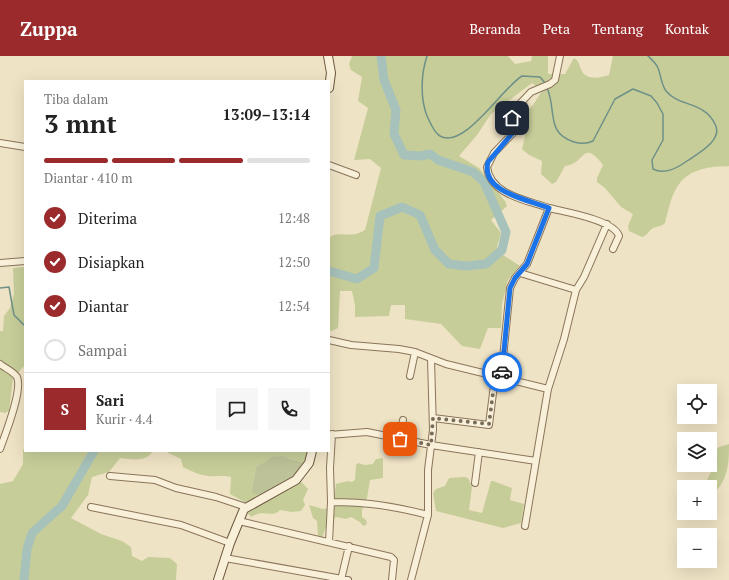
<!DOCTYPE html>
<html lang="id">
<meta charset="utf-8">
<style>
body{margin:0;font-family:"PT Serif",serif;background:#f6f6f6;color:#222;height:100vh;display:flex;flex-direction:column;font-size:15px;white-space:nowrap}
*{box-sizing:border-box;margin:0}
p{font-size:13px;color:#767676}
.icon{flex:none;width:22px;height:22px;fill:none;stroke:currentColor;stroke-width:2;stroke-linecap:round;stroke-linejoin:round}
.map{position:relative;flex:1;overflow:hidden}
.sheet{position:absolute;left:24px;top:24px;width:306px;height:372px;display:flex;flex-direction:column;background:#fff;border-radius:0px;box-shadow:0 4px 16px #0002}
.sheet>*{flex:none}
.buttons{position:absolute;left:677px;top:328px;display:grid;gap:8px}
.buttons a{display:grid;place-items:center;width:40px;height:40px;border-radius:0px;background:#fff;box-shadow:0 4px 16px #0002;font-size:20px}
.pin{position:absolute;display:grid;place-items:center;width:34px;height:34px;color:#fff;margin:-17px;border-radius:8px;box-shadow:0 2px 6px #0006}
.courier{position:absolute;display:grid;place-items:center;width:40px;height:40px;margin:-20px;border:3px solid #1a73e8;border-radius:50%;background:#fff;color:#222;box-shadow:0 1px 5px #0007}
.summary em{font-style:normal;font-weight:600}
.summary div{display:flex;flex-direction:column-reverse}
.summary{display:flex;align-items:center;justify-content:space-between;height:68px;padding:0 20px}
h1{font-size:26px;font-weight:600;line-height:30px}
.bar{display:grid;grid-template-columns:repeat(4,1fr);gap:6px 4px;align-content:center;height:48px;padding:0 20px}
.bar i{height:5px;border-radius:3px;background:#e0e0e0}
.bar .current{background:#9a2a2b}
.bar p{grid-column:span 4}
.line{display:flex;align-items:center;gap:10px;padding:0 20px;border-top:1px solid #e0e0e0}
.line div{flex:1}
.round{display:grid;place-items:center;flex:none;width:42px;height:42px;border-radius:0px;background:#f6f6f6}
ol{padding:0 20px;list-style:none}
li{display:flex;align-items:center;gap:12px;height:44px}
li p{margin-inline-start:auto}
li .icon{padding:4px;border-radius:50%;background:#9a2a2b;color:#fff;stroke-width:4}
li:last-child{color:#767676}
li i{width:22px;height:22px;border:2px solid #e0e0e0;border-radius:50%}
header{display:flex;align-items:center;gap:24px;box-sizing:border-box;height:56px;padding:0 20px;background:#9a2a2b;color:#fff}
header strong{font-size:19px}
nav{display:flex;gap:22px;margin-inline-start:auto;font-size:14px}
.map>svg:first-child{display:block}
.green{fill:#c7cd99}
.cemetery{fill:#bdc298}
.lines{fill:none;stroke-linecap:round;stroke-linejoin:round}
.stream{stroke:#6d9188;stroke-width:1.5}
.river{stroke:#a7c2ba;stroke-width:9}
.minor-casing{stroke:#8a745b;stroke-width:8}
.secondary-casing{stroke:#6c553e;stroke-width:10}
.minor{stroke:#f9f0d9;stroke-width:6}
.secondary{stroke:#f9f0d9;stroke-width:8}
.done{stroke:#796c59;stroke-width:4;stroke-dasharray:0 7.2}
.route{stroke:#1a73e8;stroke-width:5}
</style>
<header>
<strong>Zuppa</strong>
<nav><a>Beranda</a><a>Peta</a><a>Tentang</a><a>Kontak</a></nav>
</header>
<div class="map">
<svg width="729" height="524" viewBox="0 0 729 524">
<rect width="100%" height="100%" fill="#efe3c5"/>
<!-- green -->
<path class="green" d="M352,0h156l7,8 16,-3 1,-5h16v18h17l9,-16c5,3 5,6 7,11 4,12 19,9 28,6l4,-19h116v110c-5,1 -10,0 -16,1 -36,5 -40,24 -48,56 -4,4 -8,3 -12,5 -5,3 -5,7 -11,9l-13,-6 -1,-5 5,-12 -12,-7 -16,-19 -8,-6v-4l6,-13c-21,-27 -17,-1 -38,1l-9,16 -4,2 -11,-10 1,-13 -13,-6 -7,-6 5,-22 -5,-11 11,-11 9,-14 -10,-8 -41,31 -14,21 -18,21 20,12 26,33 2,5 -16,14 10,13 -4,14 6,8 17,11 -12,14 -6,24 -1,24h-13l-8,21 -18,-3 -21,-22 -36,-5v-14h-14l-2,11 -34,1v-12l-3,-14h-12l-2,37 -6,3 -3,-1v-89l2,-5c12,-5 20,3 34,-6l16,-62 -11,-9 -16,1 14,-52 -10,-7 4,-24 -11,-7 -2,-6z
M25,211v98l-12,13 -4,33 -4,2 -5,-1v-81h3l1,-15 6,-8 4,-14 -1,-26z
M729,388c0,16 0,32 -12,46 -6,-2 -8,-3 -11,-8l6,-12 -3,-5 1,-9 9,-9z
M25,392v3h128c-8,12 -20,8 -33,7l-11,14 -17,5 -4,18 -17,23 30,16 21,7 9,6 1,9 10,5 6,-4 22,1 7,6 -1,16h-176v-96l13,-3 10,-17v-14z
M168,395h140l-4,12c-24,-8 -26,-10 -48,4l-4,21 44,-12 12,13 -5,11 2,5 -4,6 -9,1 -12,-2c-8,9 -18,-2 -28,7l-4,-3 -2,-11 -16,-9 1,-17c-8,-2 -15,0 -23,-1 -9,-1 -17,-5 -25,-9l-2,-8 -13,-6z
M383,402v20l-13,2 -3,18 -5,12v7l4,3 1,4 -4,2 -3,-4 -9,-5 -5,2 -10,-2 -9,7 -5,14 -4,-2 -1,-15 -4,-3 -4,-13 14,4 10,-2 3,-23 12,-3 4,1 3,-2 1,-15 2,-2 7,2 8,-1 3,-5z
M464,421l4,1 4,9 -3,23 13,3 9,-32h2l19,7 -2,12 14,4 -3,19 -18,5 -67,-17 -3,-18 3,-4 9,-3 4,-8z"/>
<!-- cemetery -->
<path class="cemetery" d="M282,400l22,7c-7,16 -24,23 -39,32h-6l-6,-2 -1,-5 4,-21 16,-10z"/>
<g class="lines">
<!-- stream -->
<path class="stream" d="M427,0c-6,18 -7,42 0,60 3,6 7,17 13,20 24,14 62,-48 82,-60l18,1 6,7
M547,32c10,21 -2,45 27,54 7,2 13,2 19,-1l22,-42 18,-10 18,7 6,7 6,11v26l-11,20 1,9c12,6 24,-1 34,-8 10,-7 37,-21 28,-37 -11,-23 -36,-17 -49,-33 -5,-7 -5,-16 -8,-23 -2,-5 -6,-8 -10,-12
M0,232l9,-1 5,28 11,11"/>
<!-- river -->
<path class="river" d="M329,215l28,8 17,-11 6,-52 22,-9 18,8 15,35 14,14 17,2 20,-2 16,-14 4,-18 -22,-50 -11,-10 -35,-12 -8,-6 -10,2 -16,-1 -10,-21 2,-24 -12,-30 -3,-24
M24,524l3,-31 5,-16 30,-27 32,-55"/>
<defs>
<path id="minor" d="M0,87l25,4
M329,109l27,10
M549,152c16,4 65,12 70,28l-6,13
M0,207l25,-2
M520,217l56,17
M329,284l22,5 48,4 16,3 31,12 102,25
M0,308c5,4 14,8 17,13 6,13 -12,58 -17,72
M410,320l5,-24
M501,322l9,-90 5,-10 12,-14 22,-56c-22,-8 -59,-13 -62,-41l7,-14 20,-21 2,-6 -4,-10 1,-5 18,-19 19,-8 5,-4 5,-24
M433,362l56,7 6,-48
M332,378l-2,34 1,34c36,0 62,4 97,13
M329,379l38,-3 64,13 105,16
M400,383l3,-19
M110,420l45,4 21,8 40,9 30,10
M475,427l4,-31
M91,451l90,18 49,18
M239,465l152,36 3,3 -2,20
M525,470l23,-137 16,-50 12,-49 8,-13 23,-53
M329,486l2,-40
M225,502l123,22
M341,524l8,-34
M411,524l17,-65v-45l5,-40 -2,-71"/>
<path id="secondary" d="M328,0l3,17 -2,15
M218,524l12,-37 14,-34 52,-29 13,-17 3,-12"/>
</defs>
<!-- minor casing -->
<use href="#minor" class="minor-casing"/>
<!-- secondary casing -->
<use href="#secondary" class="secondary-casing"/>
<!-- minor -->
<use href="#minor" class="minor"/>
<!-- secondary -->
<use href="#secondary" class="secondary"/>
</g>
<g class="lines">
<!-- done -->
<path class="done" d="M400,383l31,6 2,-27 56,6 6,-47 6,1 1,-6"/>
<!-- route -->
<path class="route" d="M502,316l8,-84 5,-10 12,-14 22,-56c-20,-8 -69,-16 -61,-46l28,-33 -4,-11"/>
</g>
</svg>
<div class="buttons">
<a><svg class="icon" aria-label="locate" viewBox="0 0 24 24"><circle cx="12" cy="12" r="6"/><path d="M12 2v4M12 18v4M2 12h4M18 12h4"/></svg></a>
<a><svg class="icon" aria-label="layers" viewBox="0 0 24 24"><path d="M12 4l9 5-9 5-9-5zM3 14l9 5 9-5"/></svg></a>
<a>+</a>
<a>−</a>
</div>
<div class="pin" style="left:400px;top:383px;background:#ea580c"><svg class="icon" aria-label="bag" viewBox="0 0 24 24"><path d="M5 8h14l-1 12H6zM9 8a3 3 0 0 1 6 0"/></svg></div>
<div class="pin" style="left:512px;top:62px;background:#1f2937"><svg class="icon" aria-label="home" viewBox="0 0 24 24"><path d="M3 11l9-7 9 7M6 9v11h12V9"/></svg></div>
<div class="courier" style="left:502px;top:316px"><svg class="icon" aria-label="car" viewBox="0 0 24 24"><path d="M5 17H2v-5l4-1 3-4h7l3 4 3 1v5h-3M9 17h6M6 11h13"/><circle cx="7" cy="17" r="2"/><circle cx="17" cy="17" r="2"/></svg></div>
<section class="sheet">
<div class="summary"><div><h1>3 mnt</h1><p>Tiba dalam</p></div><em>13:09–13:14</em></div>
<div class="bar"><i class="current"></i><i class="current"></i><i class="current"></i><i></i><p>Diantar · 410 m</p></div>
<ol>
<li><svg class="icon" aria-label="check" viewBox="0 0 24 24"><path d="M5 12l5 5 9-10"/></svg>Diterima<p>12:48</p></li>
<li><svg class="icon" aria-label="check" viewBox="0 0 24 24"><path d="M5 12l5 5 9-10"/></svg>Disiapkan<p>12:50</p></li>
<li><svg class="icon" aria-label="check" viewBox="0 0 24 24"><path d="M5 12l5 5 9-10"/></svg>Diantar<p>12:54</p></li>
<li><i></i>Sampai</li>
</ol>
<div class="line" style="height:72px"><b class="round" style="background:#9a2a2b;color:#fff">S</b><div><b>Sari</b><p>Kurir · 4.4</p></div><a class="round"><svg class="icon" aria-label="chat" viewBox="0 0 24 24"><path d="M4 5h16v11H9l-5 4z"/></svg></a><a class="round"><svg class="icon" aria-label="phone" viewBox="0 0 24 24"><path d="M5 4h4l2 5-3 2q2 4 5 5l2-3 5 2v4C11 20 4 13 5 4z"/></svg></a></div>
</section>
</div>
